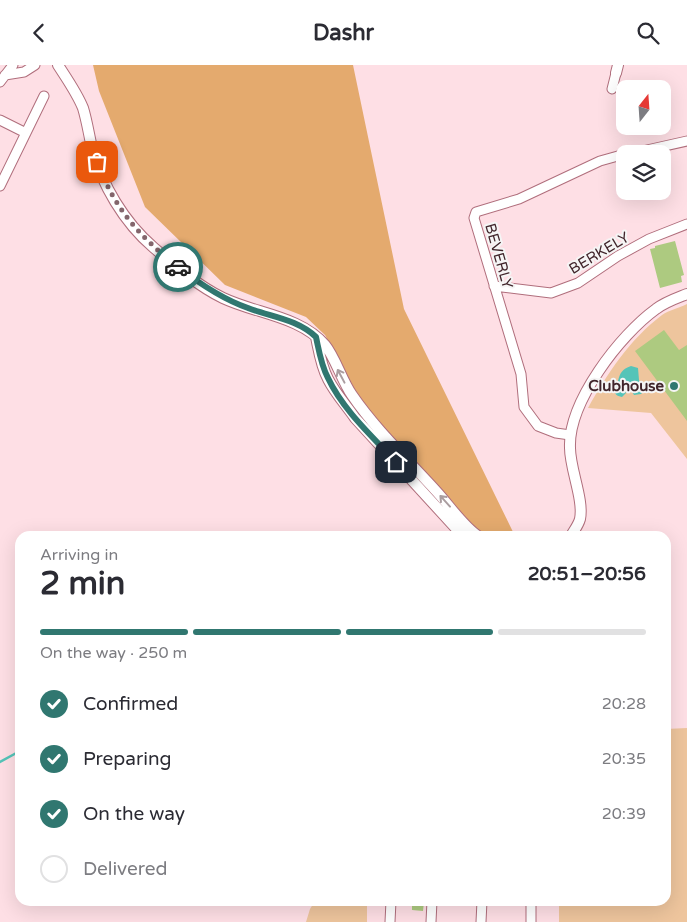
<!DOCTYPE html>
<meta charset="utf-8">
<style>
body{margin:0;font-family:"Varela Round",sans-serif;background:#f7f7f7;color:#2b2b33;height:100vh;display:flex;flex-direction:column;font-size:19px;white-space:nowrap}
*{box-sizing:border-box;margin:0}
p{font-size:16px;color:#7c7c81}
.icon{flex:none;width:28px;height:28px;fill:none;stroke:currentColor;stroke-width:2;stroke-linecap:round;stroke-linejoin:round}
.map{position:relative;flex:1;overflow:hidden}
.sheet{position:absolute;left:15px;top:466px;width:656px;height:375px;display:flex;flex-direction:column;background:#fff;border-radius:15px;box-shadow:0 5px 20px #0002}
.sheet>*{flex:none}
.needle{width:32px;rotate:17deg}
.buttons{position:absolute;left:616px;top:15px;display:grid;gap:10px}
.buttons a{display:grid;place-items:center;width:55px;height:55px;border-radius:10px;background:#fff;box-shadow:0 5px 20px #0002;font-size:25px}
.pin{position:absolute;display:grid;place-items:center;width:42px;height:42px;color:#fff;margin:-21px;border-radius:10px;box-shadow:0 2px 8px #0006}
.courier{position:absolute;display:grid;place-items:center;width:50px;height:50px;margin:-25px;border:4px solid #307770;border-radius:50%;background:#fff;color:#222;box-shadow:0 1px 6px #0007}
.head em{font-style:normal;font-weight:800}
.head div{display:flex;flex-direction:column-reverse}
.head{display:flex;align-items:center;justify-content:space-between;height:85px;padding:0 25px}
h1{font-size:32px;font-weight:800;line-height:38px}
.bar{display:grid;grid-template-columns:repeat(4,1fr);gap:8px 5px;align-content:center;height:60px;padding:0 25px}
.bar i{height:6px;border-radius:4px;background:#e1e1e2}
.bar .selected{background:#307770}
.bar p{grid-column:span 4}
ol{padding:0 25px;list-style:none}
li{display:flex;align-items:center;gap:15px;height:55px}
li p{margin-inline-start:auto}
li .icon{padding:5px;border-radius:50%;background:#307770;color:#fff;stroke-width:4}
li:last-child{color:#7c7c81}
li i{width:28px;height:28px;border:2px solid #e1e1e2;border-radius:50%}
header{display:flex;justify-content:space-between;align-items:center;height:65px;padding:0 25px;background:#fff;font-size:22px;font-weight:800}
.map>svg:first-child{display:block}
.green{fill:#eec59d}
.forest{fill:#e4aa6e}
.water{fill:#55c4b8}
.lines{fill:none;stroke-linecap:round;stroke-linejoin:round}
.stream{stroke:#55c4b8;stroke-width:2.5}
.building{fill:#adca80}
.minor-casing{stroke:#b06e7c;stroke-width:11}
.tertiary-casing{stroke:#b06e7c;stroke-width:12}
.minor{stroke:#fff;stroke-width:9}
.tertiary{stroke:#fff;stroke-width:10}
.oneway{stroke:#aa9da0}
.done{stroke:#83666c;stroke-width:5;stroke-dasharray:0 9}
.route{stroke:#307770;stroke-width:6}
.poi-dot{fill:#307770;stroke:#f5f5f5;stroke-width:2}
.labels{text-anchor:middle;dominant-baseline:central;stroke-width:4;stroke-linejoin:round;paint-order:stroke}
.street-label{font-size:15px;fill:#41252b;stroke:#f5f5f5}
.poi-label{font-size:15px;font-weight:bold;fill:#41252b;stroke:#f5f5f5;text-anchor:end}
</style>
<header><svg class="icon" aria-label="back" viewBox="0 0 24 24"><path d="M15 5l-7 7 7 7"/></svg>Dashr<svg class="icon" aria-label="search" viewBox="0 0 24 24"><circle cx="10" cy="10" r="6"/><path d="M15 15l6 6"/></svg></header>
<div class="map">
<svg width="687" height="857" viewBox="0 0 687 857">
<rect width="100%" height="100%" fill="#fedfe5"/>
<!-- green -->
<path class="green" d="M687,239v155l-36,-46 -63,-5c19,-34 42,-69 74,-93 7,-5 17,-7 25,-11z
M687,663v194h-128v-21h107v-172z
M315,836h52v21h-61l4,-13z"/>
<!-- forest -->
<path class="forest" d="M93,0h260l51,244 111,227h-31l-9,-5 -109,-123 -13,-18 -28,-55 -19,-18 -81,-32 -80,-78 -46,-116z"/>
<!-- water -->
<path class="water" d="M631,301l7,2 1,12 4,12 -2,2 -7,1 -3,-5 2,-5h-6l-3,5 2,3 -4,4c-11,-2 -7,-9 -4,-16 2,-8 4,-12 13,-15z"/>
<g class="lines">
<!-- stream -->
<path class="stream" d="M0,697l20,-11"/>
</g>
<!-- building -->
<path class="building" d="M675,176l9,34 -3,1 1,6 -22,6 -10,-39 5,-1v-2z
M664,265l15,20 8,-5v76l-52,-70z
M412,836l12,1 -1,9 -11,-1z"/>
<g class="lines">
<defs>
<path id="minor" d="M5,10l19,-3 11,-7
M0,17l13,-17
M612,24l4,-16
M0,55l26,13
M629,89l58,-13
M0,121l44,-90
M494,221l57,7 27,-10 40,-27 31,-17 38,-15
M570,370l-14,-2 -18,-7 -14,-19 -3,-33 -47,-156 2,-6 43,-13 81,-38 25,-7
M390,857l1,-21
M431,857l1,-21
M481,857l1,-21
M531,857v-21"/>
<path id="tertiary" d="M58,0c9,14 19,28 25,43 4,13 6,27 9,40 10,37 32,74 61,99 21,18 45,39 70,51 34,16 77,18 102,47 10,12 17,36 27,50 24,35 56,65 85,97 12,13 26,34 41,44
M616,8l2,-8
M316,272c3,14 5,29 12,42 7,14 18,26 27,39l108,118
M571,471c3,-6 7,-10 9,-17 4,-19 -10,-50 -10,-71 -2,-46 50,-113 86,-139 9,-7 21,-11 31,-15"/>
</defs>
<!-- minor casing -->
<use href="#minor" class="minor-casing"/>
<!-- tertiary casing -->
<use href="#tertiary" class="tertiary-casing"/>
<!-- minor -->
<use href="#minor" class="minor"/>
<!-- tertiary -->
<use href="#tertiary" class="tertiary"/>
</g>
<!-- one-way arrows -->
<defs><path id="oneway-shaft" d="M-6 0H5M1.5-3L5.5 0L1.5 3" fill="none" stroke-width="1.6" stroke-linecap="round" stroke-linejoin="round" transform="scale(1.25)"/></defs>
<g class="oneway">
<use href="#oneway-shaft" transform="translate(341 311) rotate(-118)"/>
<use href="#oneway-shaft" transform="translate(445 436) rotate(-132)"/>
</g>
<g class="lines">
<!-- done -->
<path class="done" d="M97,97c18,47 42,74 81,105"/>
<!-- route -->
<path class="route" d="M178,202c22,17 44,32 70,41 23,9 49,11 68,29 3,14 5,28 12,41 15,32 44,58 68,84"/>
</g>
<!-- markers -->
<circle class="poi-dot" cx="674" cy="321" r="5"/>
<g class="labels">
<!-- street labels -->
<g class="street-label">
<text transform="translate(599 188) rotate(-31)">BERKELY</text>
<text transform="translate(499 191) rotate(74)">BEVERLY</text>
</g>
<!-- poi labels -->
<g class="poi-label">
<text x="664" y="321">Clubhouse</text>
</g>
</g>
</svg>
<div class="buttons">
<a><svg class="needle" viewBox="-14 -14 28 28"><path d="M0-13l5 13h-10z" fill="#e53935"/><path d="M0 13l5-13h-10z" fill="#7c7c81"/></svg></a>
<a><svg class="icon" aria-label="layers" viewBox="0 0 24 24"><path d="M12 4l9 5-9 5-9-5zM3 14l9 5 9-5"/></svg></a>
</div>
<div class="pin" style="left:97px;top:97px;background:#ea580c"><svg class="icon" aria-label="bag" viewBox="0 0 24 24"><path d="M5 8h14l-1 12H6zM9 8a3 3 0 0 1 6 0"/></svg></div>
<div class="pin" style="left:396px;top:397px;background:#1f2937"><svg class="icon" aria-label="home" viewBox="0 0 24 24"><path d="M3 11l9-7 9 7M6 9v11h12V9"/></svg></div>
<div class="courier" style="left:178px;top:202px"><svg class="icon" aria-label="car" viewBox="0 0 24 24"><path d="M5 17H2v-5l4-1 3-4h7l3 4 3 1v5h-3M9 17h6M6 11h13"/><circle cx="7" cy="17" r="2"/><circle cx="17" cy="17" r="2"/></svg></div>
<section class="sheet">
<div class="head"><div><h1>2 min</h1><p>Arriving in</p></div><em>20:51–20:56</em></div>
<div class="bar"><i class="selected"></i><i class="selected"></i><i class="selected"></i><i></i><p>On the way · 250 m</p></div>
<ol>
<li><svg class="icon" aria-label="check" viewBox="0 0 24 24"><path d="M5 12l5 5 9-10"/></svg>Confirmed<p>20:28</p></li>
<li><svg class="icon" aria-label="check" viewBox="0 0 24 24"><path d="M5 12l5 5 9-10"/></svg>Preparing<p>20:35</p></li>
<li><svg class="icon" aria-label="check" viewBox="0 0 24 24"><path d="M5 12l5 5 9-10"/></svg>On the way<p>20:39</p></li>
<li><i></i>Delivered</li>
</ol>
</section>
</div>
